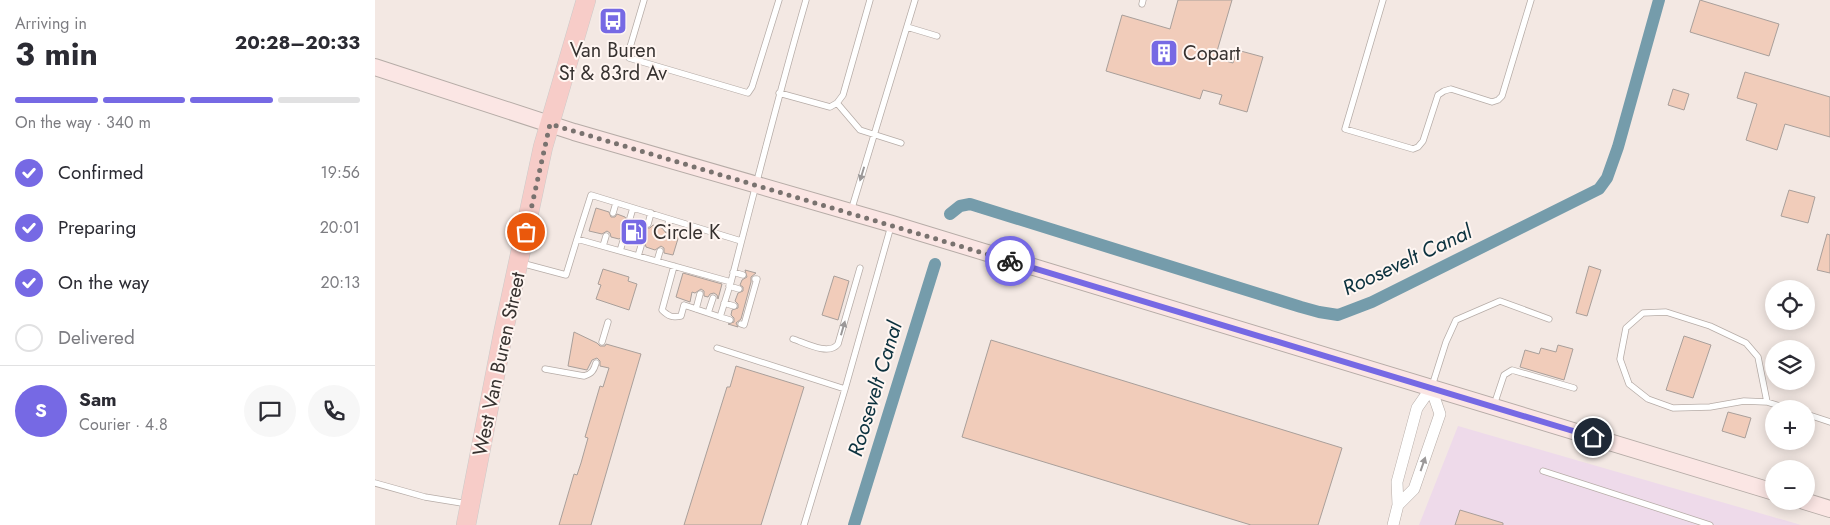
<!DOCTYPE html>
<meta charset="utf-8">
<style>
body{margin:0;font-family:Jost,sans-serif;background:#f7f7f7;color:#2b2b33;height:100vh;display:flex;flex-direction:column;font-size:19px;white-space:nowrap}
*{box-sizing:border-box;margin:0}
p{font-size:16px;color:#7c7c81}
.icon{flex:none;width:28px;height:28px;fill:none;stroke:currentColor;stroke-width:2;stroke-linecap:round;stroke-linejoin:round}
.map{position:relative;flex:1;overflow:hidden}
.sheet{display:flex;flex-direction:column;background:#fff;width:375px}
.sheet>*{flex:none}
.fabs{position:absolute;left:1390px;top:280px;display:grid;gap:10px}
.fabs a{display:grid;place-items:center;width:50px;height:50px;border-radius:50%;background:#fff;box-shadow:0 2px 12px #0003;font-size:25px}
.pin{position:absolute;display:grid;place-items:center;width:42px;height:42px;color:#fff;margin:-21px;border:2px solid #fff;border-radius:50%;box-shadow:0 1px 5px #0007}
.courier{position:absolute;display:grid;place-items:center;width:50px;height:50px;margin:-25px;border:4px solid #7669e4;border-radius:50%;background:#fff;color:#222;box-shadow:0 1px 6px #0007}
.head em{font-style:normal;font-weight:700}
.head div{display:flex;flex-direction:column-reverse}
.head{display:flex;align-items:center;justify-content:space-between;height:85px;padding:0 15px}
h1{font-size:32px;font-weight:700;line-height:38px}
.bar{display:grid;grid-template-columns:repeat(4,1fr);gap:8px 5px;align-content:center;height:60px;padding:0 15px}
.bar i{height:6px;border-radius:4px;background:#e1e1e2}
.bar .on{background:#7669e4}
.bar p{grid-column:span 4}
.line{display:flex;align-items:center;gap:12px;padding:0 15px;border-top:1px solid #e1e1e2}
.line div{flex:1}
.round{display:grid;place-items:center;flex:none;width:52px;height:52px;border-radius:26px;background:#f7f7f7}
ol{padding:0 15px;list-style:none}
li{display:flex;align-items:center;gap:15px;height:55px}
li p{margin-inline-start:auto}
li .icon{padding:5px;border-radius:50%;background:#7669e4;color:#fff;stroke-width:4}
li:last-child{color:#7c7c81}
li i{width:28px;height:28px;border:2px solid #e1e1e2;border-radius:50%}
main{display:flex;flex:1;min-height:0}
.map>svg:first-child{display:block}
.industrial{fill:#eedaea}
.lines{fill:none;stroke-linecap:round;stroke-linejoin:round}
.canal{stroke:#759cab;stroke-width:12}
.building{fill:#f1ccba;stroke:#a99f9a}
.lane-casing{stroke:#b6aca7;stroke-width:7}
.street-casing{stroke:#b6aca7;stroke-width:12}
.secondary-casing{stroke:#b6aca7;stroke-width:18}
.primary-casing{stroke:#cbcac9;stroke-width:20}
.lane{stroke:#fff;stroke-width:5.5}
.street{stroke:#fff;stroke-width:11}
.secondary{stroke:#fbe6e4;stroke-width:16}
.primary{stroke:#f7ccc8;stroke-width:19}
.oneway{fill:#9b9898}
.done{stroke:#79726f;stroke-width:5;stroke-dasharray:0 9}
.route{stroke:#7669e4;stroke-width:6}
.labels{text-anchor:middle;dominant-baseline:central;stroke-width:4;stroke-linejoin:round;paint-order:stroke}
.poi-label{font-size:20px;fill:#373230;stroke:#fff6f2;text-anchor:start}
.street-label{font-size:20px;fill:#373230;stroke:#fff6f2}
.water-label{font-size:21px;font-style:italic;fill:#0b313e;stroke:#fff6f2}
</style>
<main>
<section class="sheet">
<div class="head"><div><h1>3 min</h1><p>Arriving in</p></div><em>20:28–20:33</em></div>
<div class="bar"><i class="on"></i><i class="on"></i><i class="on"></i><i></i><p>On the way · 340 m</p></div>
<ol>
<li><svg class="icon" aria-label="check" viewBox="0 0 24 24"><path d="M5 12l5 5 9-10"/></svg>Confirmed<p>19:56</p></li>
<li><svg class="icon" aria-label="check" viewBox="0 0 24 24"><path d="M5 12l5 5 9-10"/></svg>Preparing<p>20:01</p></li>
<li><svg class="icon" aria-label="check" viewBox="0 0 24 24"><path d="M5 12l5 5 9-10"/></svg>On the way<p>20:13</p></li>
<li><i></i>Delivered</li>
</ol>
<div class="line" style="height:90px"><b class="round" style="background:#7669e4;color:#fff">S</b><div><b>Sam</b><p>Courier · 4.8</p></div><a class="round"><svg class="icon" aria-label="chat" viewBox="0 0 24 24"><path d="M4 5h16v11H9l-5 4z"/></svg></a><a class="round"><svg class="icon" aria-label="phone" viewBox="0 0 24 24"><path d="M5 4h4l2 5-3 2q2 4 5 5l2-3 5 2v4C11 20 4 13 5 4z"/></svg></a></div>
</section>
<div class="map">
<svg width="1455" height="525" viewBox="0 0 1455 525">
<rect width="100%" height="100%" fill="#f3e8e3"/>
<!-- industrial -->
<path class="industrial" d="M1083,426l343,99h-382z"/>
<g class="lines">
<!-- canal -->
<path class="canal" d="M575,214l10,-8 10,-2 331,103 18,5 19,3 34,-13 227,-113 8,-11 11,-31 41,-147
M479,525l81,-261"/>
</g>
<!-- building -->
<path class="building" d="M803,0h54l-17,58 18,5 4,-13 26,7 -16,55 -28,-8 3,-9 -19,-5 -3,9 -94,-28 16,-56 48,14z
M1325,0l79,24 -10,32 -79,-24z
M1370,72l85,25v40l-45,-13 -8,26 -31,-10 11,-36 -20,-6z
M1298,89l16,5 -5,16 -16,-5z
M1414,190l26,7 -7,26 -27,-7z
M221,208l13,4 2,5h4l2,-3 8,3 3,5h4l2,-2 10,2 2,6h4l3,-3 9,3 4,5h3l2,-3 9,2 -7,23 -9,-2v-5l-3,-2 -6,4 -9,-3 -1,-4 -3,-2 -5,3 -9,-2 -1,-4 -3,-2 -5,3 -8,-2 -1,-4 -3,-2 -5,3 -13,-3z
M1452,234l3,1v38l-13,-3z
M1214,266l12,4 -14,46 -11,-3z
M228,269l26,8 -1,4 9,3 -8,26 -33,-11 5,-14 -3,-1z
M370,270l11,3 -5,4v5l-10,37 -5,4 2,4 -10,-3 6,-2v-4l-3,-3 1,-5 6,-2v-4l-3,-3 3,-8 5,-2v-4l-3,-2 2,-5 5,-3z
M308,273l39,11 -4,15 -1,-4 -3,-2 -4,1 -2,3 -4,-1v-5l-3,-2 -6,4 -3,-1 -2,10 -14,-5z
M459,276l15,5 -11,39 -16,-5z
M199,332l23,11 3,3h5l1,-2 35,10 -50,171h-32l15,-51 3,1 4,-12 7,-25 -3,-1 15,-51 3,1 6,-19 -9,-2v-5l-3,-3 -5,2 -5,10 -19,-4z
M1309,336l27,9 -18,53 -27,-8z
M616,340l351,108 -24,77h-67l-289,-88z
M1183,345l15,4 -9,31 -44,-13 5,-17 14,4 2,-6 15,4z
M361,366l68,21 -43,138h-77l43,-138h3z
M1353,412l23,6 -6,20 -23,-7z
M1085,510l43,13v2h-48z"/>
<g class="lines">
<defs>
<path id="lane" d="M269,0l-16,54 1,4 119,35 4,-6 27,-87
M1008,0l-38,129 68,20 5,-2 5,-6 15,-46 6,-4 7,-2 41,13 6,-2 4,-4 29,-96
M767,4l1,-4
M532,27l30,9
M404,93l51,14 7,-4 6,-8 27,-95
M462,103l23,27 41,13
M476,211l64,-211
M238,213l3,-10
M255,218l3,-10
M273,224l3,-11
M292,229l2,-10
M202,239l14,-44 150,46
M228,246l3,-10
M245,251l3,-10
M263,256l3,-10
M282,261l3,-10
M146,263l45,12 11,-36 154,43c24,-94 48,-189 75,-282
M299,266l-12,44c6,6 10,8 19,6l3,-11 36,12 11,-35
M358,272l10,3
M354,286l10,3
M349,303l10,3
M321,309l4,-15
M333,313l5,-15
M345,317l10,3
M366,324l3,1 13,-46h-2
M418,339c12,4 36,17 45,5l22,-76
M227,342l6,-20
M342,348l128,41
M170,369l39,7c8,-2 10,-6 12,-13
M1057,386l14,-44 10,-22 44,-19 49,18
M1392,402l-9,-45 -12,-14 -36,-17 -44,-14 -23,1 -17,15 -6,31 9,25 19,15 25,9 37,-1 34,-6 23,1 22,7
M1119,405l10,-30 8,-5 62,18
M1431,414l24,8
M1168,471l167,54
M0,483l50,14 43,7
M429,525l41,-136 46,-163"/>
<path id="street" d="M1023,505l16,-16 26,-75 -9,-26
M1018,525l5,-20 -1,-23 20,-74 14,-20"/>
<path id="secondary" d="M0,67l199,65 318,92 882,268
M1429,501l26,8"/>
<path id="primary" d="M91,525l37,-191 40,-187 43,-147"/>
</defs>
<!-- lane casing -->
<use href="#lane" class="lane-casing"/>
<!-- street casing -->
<use href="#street" class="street-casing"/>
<!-- secondary casing -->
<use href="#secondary" class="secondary-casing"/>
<!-- primary casing -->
<use href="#primary" class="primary-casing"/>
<!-- lane -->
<use href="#lane" class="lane"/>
<!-- street -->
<use href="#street" class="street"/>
<!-- secondary -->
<use href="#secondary" class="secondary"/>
<!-- primary -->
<use href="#primary" class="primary"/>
</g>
<!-- one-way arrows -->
<defs><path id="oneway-solid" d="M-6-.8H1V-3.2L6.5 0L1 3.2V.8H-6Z" transform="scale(1.25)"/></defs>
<g class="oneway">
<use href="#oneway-solid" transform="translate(487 174) rotate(107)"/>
<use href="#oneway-solid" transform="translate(468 328) rotate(-74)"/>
<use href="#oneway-solid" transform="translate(1048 464) rotate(-71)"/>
</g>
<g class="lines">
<!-- done -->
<path class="done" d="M151,232l24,-108 460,137"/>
<!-- route -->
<path class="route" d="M635,261l583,176"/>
</g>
<!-- icons -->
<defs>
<symbol id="bus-square" viewBox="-11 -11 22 22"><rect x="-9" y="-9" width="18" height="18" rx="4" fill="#7669e4" stroke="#fff6f2"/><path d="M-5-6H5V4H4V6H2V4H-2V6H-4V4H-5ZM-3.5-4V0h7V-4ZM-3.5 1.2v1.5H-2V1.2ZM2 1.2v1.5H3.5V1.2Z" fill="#fff"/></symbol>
<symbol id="building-square" viewBox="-11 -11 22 22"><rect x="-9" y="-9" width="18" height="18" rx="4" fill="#7669e4" stroke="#fff6f2"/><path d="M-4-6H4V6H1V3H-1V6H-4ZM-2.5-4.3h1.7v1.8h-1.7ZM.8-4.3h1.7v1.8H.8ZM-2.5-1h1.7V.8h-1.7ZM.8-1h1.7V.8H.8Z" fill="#fff"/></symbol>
<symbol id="fuel-square" viewBox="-11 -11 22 22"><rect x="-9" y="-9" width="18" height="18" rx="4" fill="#7669e4" stroke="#fff6f2"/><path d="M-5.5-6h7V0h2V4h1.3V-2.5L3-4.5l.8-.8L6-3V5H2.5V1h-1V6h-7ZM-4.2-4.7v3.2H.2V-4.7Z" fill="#fff"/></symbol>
</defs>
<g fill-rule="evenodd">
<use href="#bus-square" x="222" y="5" width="32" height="32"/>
<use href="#building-square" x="773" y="37" width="32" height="32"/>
<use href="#fuel-square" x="243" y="216" width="32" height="32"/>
</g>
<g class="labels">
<!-- poi labels -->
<g class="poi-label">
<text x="238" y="50" text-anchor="middle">Van Buren<tspan x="238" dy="23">St &amp; 83rd Av</tspan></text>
<text x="808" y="53">Copart</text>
<text x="278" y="232">Circle K</text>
</g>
<!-- street labels -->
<g class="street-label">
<text transform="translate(124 364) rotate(-78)">West Van Buren Street</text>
</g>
<!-- water labels -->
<g class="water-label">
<text transform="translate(1032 260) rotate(-25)">Roosevelt Canal</text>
<text transform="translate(500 389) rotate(-73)">Roosevelt Canal</text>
</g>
</g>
</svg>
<div class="fabs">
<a><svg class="icon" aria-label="locate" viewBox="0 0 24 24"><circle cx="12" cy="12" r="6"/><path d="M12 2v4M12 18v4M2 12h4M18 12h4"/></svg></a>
<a><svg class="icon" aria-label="layers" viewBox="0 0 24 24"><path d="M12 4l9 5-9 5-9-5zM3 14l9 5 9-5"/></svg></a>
<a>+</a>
<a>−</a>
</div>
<div class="pin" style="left:151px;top:232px;background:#ea580c"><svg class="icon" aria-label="bag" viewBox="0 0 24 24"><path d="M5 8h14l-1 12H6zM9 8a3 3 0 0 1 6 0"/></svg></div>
<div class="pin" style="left:1218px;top:437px;background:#1f2937"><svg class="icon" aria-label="home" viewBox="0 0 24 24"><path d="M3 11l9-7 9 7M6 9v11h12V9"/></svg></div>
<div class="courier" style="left:635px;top:261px"><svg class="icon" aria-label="bike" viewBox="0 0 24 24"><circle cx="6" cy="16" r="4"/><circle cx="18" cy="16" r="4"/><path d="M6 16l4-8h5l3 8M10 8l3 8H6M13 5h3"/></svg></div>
</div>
</main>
